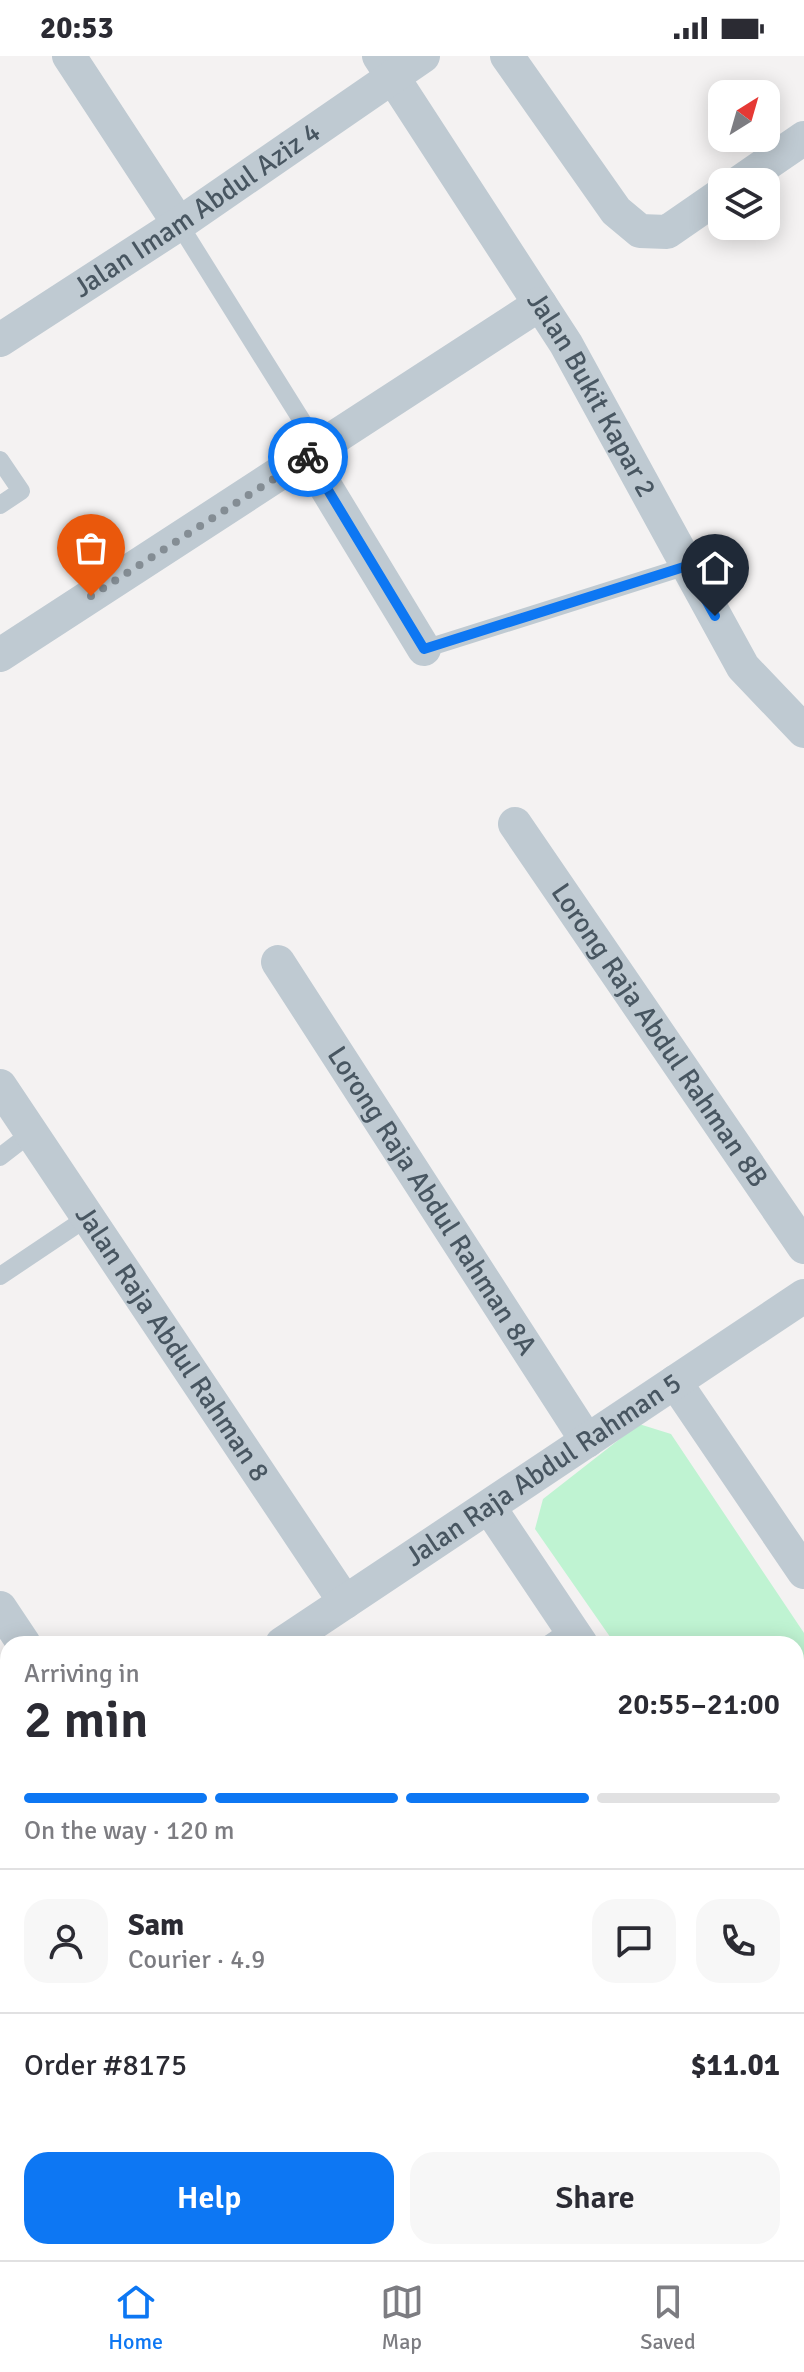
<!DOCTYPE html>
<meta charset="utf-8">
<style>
body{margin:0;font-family:Signika,sans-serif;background:#f7f7f7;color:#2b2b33;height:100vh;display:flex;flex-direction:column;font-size:30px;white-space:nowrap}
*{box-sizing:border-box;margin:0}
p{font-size:26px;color:#7c7c81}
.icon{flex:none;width:44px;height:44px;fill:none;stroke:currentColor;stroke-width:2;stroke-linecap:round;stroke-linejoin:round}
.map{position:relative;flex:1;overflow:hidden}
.sheet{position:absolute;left:0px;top:1580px;width:804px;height:624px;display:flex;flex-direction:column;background:#fff;border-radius:24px 24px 0 0;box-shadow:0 4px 20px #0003}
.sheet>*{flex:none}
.needle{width:52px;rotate:37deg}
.controls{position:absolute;left:708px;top:24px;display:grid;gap:16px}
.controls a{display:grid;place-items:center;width:72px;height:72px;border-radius:16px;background:#fff;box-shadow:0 4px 20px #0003;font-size:40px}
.pin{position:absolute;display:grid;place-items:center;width:68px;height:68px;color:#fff;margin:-82px -34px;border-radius:50% 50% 50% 0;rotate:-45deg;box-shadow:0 0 8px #0007}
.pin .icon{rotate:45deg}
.courier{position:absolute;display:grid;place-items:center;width:80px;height:80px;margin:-40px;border:6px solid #0d77f3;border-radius:50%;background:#fff;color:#222;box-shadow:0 2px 10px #0007}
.summary em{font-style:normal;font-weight:600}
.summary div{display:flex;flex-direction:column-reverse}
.summary{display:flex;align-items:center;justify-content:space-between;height:136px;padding:0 24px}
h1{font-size:52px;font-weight:600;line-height:60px}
.bar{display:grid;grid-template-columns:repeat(4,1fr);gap:12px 8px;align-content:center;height:96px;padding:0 24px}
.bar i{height:10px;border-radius:6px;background:#e1e1e2}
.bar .selected{background:#0d77f3}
.bar p{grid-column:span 4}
.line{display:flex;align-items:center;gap:20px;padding:0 24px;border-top:2px solid #e1e1e2}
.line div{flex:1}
.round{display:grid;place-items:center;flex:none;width:84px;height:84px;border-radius:24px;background:#f7f7f7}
.action{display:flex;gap:16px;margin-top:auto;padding:16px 24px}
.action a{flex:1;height:92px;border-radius:24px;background:#0d77f3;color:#fff;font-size:32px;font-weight:600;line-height:92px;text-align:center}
.action a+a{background:#f7f7f7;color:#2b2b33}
.status{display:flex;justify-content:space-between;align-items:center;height:56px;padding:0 40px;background:#fff;direction:ltr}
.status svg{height:22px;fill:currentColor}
.tab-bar{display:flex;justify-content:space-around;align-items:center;height:112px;border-top:2px solid #e1e1e2;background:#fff;font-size:22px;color:#7c7c81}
.tab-bar a{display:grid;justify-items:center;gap:4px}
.tab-bar .selected{color:#0d77f3}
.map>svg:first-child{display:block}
.green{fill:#bff3d2}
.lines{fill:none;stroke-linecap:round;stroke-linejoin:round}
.lane{stroke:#bfcad2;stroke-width:18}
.street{stroke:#bfcad2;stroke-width:34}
.done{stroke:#848d94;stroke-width:8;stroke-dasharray:0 14.4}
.route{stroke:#0d77f3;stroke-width:10}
.labels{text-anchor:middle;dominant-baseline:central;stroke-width:8;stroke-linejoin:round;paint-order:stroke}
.street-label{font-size:28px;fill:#485661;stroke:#fff}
</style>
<div class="status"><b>20:53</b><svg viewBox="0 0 49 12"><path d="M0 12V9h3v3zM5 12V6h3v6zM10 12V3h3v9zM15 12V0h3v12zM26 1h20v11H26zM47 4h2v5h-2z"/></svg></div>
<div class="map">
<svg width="804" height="2204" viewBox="0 0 804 2204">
<rect width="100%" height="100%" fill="#f4f2f2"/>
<!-- green -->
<path class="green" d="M639,1368l32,10 133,199v282l-8,-10v-261h-181l-80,-115 8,-30z"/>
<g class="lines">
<!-- lane -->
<path class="lane" d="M179,168l140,224
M0,404l21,31 -21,14
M424,593l263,-83
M0,1101l31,-24
M0,1220l88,-59
M549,1588l22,-15
M0,1953l8,-5
M486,2196l5,8
M122,2204l13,-8"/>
<!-- street -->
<g class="street">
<path d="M69,0l110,168"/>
<path id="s1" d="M379,0l187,288 177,323 61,64"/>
<path d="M507,0l109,155 24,20 27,1 55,-38"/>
<path d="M740,126l64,-44"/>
<path id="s2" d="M0,284l179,-116 244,-168"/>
<path d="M307,400l117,193"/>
<path d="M0,599l540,-351"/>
<path id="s3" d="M515,768l289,423"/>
<path id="s4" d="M278,906l309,479"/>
<path id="s5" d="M0,1030l345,516"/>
<path d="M675,1326l129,190"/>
<path d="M489,1451l92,137"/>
<path d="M0,1552l24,36"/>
<path id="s6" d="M282,1588l522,-348"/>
<path d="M0,1775l8,-5"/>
<path d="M796,1917l8,13"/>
<path d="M796,2080l8,12"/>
<path d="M0,2135l8,12"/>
<path d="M40,2196l5,8"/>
<path d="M398,2204l12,-8"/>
</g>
</g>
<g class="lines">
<!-- done -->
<path class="done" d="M91,540l217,-139"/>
<!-- route -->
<path class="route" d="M308,401l116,192 263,-83 28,50"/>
</g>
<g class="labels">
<!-- street labels -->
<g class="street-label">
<text stroke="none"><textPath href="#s2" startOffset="236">Jalan Imam Abdul Aziz 4</textPath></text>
<text stroke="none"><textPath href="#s1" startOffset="400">Jalan Bukit Kapar 2</textPath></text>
<text stroke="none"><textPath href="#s3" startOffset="256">Lorong Raja Abdul Rahman 8B</textPath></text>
<text stroke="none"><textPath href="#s4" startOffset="284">Lorong Raja Abdul Rahman 8A</textPath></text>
<text stroke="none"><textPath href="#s5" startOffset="310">Jalan Raja Abdul Rahman 8</textPath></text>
<text stroke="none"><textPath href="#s6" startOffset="314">Jalan Raja Abdul Rahman 5</textPath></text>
</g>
</g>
</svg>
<div class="controls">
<a><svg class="needle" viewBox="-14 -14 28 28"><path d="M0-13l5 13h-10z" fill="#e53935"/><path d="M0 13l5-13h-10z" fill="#7c7c81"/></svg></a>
<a><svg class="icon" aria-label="layers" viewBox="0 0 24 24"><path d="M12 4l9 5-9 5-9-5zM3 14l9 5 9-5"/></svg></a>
</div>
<div class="pin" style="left:91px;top:540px;background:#ea580c"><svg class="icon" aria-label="bag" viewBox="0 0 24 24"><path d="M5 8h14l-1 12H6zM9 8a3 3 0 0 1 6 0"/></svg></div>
<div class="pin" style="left:715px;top:560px;background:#1f2937"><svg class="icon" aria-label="home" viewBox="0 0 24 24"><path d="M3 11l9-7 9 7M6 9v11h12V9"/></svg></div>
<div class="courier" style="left:308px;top:401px"><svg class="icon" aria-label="bike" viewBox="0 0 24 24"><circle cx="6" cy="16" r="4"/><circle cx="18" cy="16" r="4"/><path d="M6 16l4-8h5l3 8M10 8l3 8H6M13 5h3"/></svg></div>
<section class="sheet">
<div class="summary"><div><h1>2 min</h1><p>Arriving in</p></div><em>20:55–21:00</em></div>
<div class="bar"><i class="selected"></i><i class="selected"></i><i class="selected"></i><i></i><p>On the way · 120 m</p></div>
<div class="line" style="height:144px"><a class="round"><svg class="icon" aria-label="person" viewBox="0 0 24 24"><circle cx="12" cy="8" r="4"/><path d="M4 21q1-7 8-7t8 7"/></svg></a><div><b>Sam</b><p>Courier · 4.9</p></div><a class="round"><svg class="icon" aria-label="chat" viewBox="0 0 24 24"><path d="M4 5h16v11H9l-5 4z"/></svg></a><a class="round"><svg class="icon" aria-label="phone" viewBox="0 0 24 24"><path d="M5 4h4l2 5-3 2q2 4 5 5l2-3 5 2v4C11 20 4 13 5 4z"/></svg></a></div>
<div class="line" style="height:104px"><div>Order #8175</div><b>$11.01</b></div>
<div class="action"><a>Help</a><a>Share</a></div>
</section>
</div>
<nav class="tab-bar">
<a class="selected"><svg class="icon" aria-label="home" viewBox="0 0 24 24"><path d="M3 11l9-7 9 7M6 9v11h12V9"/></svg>Home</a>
<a><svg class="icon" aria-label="map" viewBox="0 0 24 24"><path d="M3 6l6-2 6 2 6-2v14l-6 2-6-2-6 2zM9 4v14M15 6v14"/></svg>Map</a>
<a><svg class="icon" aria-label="saved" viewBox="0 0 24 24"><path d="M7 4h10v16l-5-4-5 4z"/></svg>Saved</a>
</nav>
